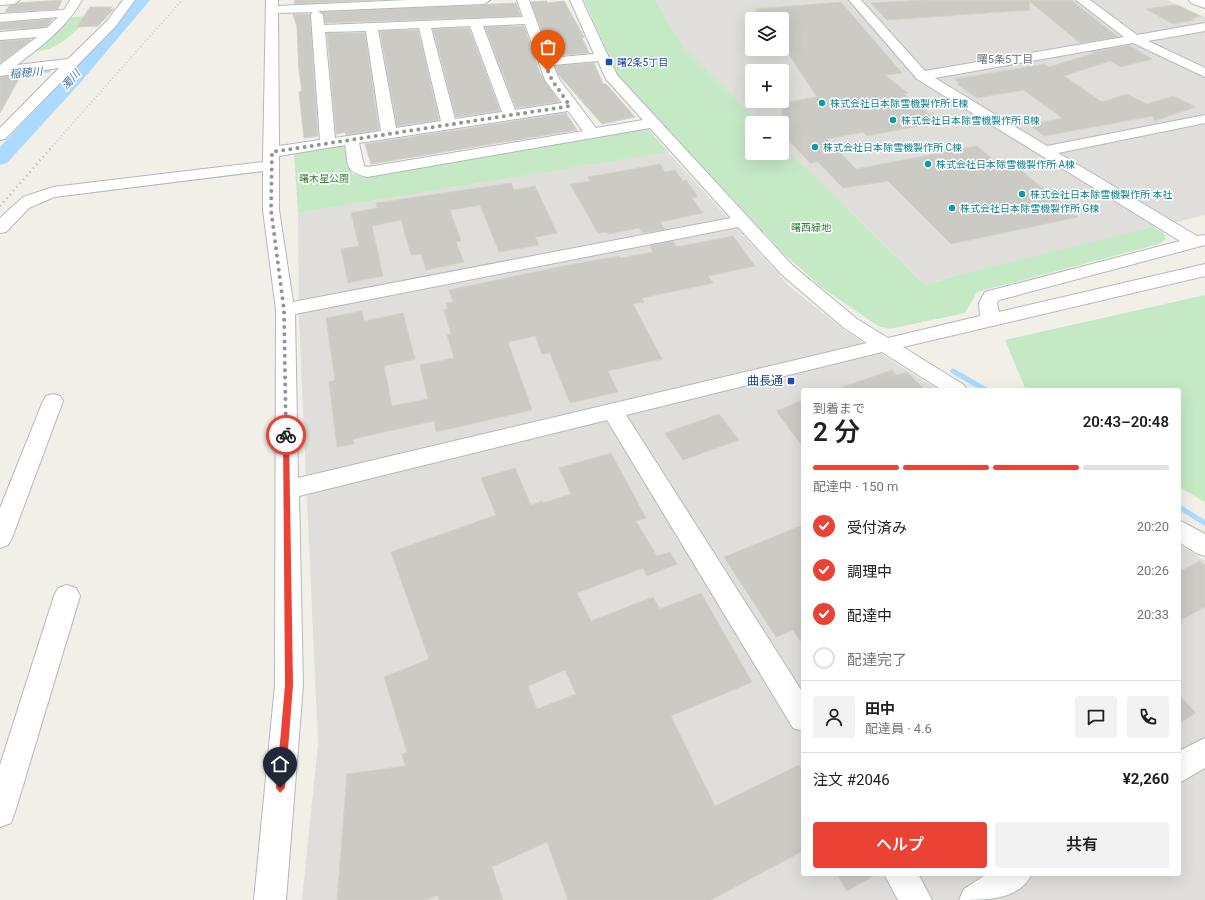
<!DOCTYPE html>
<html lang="ja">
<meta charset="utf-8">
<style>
body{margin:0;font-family:Roboto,"Noto Sans JP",sans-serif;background:#f2f2f2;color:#202124;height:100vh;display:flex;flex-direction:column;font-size:15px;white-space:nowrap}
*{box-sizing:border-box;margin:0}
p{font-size:13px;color:#757577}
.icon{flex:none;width:22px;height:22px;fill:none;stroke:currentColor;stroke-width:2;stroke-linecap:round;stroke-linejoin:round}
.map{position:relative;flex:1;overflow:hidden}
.sheet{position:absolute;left:801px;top:388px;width:380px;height:488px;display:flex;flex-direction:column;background:#fff;border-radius:4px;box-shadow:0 4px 16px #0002}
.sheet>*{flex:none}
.controls{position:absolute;left:745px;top:12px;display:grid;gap:8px}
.controls a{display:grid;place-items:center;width:44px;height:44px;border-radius:4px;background:#fff;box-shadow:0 4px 16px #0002;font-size:20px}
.pin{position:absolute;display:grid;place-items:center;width:34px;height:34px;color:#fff;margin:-41px -17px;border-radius:50% 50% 50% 0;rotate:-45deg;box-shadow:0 0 4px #0007}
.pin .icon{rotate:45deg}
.courier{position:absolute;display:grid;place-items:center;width:40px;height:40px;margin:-20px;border:3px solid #ea4335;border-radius:50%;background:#fff;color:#222;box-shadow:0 1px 5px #0007}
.headline em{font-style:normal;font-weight:600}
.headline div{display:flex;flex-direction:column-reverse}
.headline{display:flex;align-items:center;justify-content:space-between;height:68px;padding:0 12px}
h1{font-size:26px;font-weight:600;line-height:30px}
.bar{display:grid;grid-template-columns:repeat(4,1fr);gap:6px 4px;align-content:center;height:48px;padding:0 12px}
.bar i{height:5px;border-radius:3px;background:#e0e0e0}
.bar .active{background:#ea4335}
.bar p{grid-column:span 4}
.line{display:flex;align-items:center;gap:10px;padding:0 12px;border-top:1px solid #e0e0e0}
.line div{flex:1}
.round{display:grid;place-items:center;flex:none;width:42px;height:42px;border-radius:4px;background:#f2f2f2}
ol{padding:0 12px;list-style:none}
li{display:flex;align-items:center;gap:12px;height:44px}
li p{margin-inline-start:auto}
li .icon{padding:4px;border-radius:50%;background:#ea4335;color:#fff;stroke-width:4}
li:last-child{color:#757577}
li i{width:22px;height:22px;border:2px solid #e0e0e0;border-radius:50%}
.primary-button{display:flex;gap:8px;margin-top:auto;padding:8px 12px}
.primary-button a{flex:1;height:46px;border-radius:4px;background:#ea4335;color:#fff;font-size:16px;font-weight:600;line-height:46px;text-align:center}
.primary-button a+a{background:#f2f2f2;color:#202124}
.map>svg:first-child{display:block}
.industrial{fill:#e0deda;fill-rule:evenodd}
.green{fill:#c5e8c5}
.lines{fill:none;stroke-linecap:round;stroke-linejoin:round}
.stream-far1{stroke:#aadaff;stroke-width:3}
.stream{stroke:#aadaff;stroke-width:5}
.river{fill:#aadaff;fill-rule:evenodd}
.building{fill:#cccac5;stroke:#d6d1c6;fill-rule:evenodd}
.minor-casing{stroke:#b5b8bc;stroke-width:2}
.minor{fill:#fff;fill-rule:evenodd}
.rail-far1{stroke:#b6b7b8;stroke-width:2;stroke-dasharray:0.5 3;stroke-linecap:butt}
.rail{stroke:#b6b7b8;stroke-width:2.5;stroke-dasharray:1 4;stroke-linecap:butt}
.route{fill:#ea4335}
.done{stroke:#929495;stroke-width:4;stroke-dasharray:0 7.2}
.transit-dot{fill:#1a4fb4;stroke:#fff;stroke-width:1.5}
.culture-dot{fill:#0f9aa8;stroke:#fff;stroke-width:1.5}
.labels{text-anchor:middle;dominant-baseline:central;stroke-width:3;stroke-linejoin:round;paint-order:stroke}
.far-transit-label{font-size:10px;fill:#164399;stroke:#fff;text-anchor:start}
.far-culture-label{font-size:10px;fill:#0d838f;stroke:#fff;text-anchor:start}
.far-park-label{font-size:10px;fill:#348238;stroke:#fff}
.far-neighbourhood-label{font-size:11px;fill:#70757a;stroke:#fff}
.far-water-label{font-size:11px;font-style:italic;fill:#4174aa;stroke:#fff}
.transit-label{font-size:12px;fill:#164399;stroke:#fff;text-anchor:end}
</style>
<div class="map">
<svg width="1205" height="900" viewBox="0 0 1205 900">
<rect width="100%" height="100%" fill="#f1efe8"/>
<!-- industrial -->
<path class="industrial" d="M655,0h512l38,17v198l-243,59 -37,11 -143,-140v-22h-22l-76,-75zM752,19h30v30h-30zM752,71h30v30h-30z
M668,152l121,134 58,46 91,58h-135v484h376v-330l26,17v339h-903l16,-156 -19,-424 -1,-107z"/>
<!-- green -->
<path class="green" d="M584,0h71l29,48 76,75h-8v30h30v-8l143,140 37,-11 191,-47 11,6 2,6 -7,5 -182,48 -12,21 -76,16 -11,-3 -57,-39 -38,-34 -165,-178z
M87,16l2,1c-13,14 -35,38 -57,33l41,-33z
M648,129l20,23 -370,61 -4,-60 49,-9 9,30 10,2z
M1205,295v207l-26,-15v-97h-153l-21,-50z"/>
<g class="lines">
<!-- stream-far1 -->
<path class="stream-far1" d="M77,69l6,-1
M8,75l41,-4"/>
<!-- stream -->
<path class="stream" d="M953,371l33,19
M1179,507l26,16"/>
<!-- river -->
<path class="river" d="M134,0h16l-71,84 -72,79 -7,2v-18l67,-71z"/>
</g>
<!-- building -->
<path class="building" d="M62,0l-4,9 -53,3 4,-6 9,-3z
M295,0h80l-81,4z
M924,0h147l47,37 -38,6 -51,-42 1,9 -143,10 -16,-17z
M547,1v2l17,-2 20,36 -2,1 7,15 -38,3 -20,-54z
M841,2l61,71 -17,2 23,18 -4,1 35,28 -72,14 -4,-4 -36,7 29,30 121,-23 24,20 11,-3 66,54 -127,27 -63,-63 -45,7 -25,-26 -8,1 -28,-30v-30l35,-6 -35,-53v-25h-25l-1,-10z
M516,3l5,13 -196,7 -1,-8 -2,-3z
M1174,5l5,1 21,10 -10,2 4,2 -21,4 -27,-15z
M90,7h22l-2,2h4l-16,17 -21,1z
M293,14h17l8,122 -14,2 -5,-46 3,-1 -3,-20 -2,-44z
M53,19l-7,8 -46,3v-7z
M524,26l16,47 19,29 -43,6 -31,-81z
M469,28l31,83 -44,6 -23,-88z
M418,30l21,90 -42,6 -17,-95z
M327,33h38l14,97 -33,5 -1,-3 -9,2z
M31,39l-1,2 -30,22v-22z
M1129,45l23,14 -31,8 -11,-6 -46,15 38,26 25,-8 20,10 26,-8 23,11 -42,14 -1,-5 -109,20 -14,-11 32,-7 -38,-28 -47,8 -20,-14 3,-1 -6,-4 91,-15 4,3 45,-14 -3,-1z
M594,63l9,21h3l29,33 -33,7 -44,-50 -3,-8z
M21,75l-21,38v-36z
M566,113l11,17 -206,34 -6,-20z
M660,164l5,8 10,-2 8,11 3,-1 12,17 -6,1 11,15 -43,9 5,7 -23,4 -3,-5 -31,6 -1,-2 -9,1 -28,-49 20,-3 -2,-4z
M511,183l3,7 21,-4 22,47 -22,4 4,8 -40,7 -19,-47 -30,5 11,31 -5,1 8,20 -38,8 -5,-16 -10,1 -10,-35 -29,6 11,50 -35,7 -7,-34 18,-3 -8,-33 26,-5 -1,-5z
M733,236l22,30 -47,10 5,7 -71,15 2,4 -11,2 29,55 -54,12 10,21 -48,11 -20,-50 -8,1 -7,-18 -27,6 24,68 -96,22 -2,-11 -81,18 1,5 -17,3 -8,-65 6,-2 -9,-62 36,-7 2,10 39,-8 12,46 -31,7 8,40 36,-7 -8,-34 34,-7 -7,-23 4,-1 -7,-24 4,-1 -2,-6 7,-1 -4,-12 119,-25 51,-9 2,2 32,-6 -3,-6 23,-5 4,6z
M892,370l5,5 10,-3 18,18h-85v-2z
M803,400v47l-27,-36z
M719,414l20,26 -56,20 -18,-27z
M611,453l35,65 -10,3 21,35 13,-4 7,12 -30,12 -4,-8 -66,25 14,28 62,-24 7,12 41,-16 51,89 -81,34 44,90 84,-41 4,7v79l-92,49h-143l-21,-58 -55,25 11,33h-64l-1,-5 -11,5h-90l10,-126 58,-8 -3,-12 5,-2 -23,-75 45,-18 -38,-107 105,-37 -15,-37 34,-10 16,37 11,-4 1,2 28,-9 -12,-26zM565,670l11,24 -39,15 -9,-23z
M803,525v120l-10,-15 -17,7 -52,-80z
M1200,561l5,5v41l-26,14v-49z
M1179,695l17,18 -17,10z
M837,874h40l-30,17z"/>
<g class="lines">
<defs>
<path id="minor" d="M0,0h20l-6,4 -14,1z
M70,0h12c-16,28 -39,45 -65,65l51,-6 39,-38 16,-21h12l-20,27 -110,112 -5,1v-12l59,-60 -59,8v-11l37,-28 -37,3v-8l47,-4 11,-11 -58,5v-8l64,-4z
M266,0h12v6l130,-6h82l-6,4 -166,7 5,4 1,10 199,-8 -6,-17h12l21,58 44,-4 -24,-54h12l35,75 176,191 64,53 31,19 92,-22 -1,-13 6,-11 195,-51 -263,-162 -68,-79h12l64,71 199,-34 -48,-37h14l47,35 68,-12v8l-57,10 57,27v9l-72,-34 -198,35 112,68 158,-31v8l-147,30 139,83 8,-1v10l-206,55 -2,3 2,9 206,-48v12l-302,71 61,38 3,5h-25l-60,-38 -256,63 177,278v38l-10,-3 -186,-308 -308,76 4,189 -17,215h-32l21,-215 1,-375 -13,-100v-39l-209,26 -25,11 -23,24 -6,1v-15l23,-21 30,-10 210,-25zM313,12l-2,3 9,125 -41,6 -1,-133 38,-1zM525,24l20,56 17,23 -47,7 -32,-84zM470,26l32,86 -47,7 -24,-91zM419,28l22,93 -45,7 -18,-98zM366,31l15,100 -46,7 -10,-106zM598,61l8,18 37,41 -47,8 -37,-49 -6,-14zM568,111l15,20 -215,36 -4,-1 -5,-23zM650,128l81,90 -438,84 -14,-92v-54l66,-11c4,21 -1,26 22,32zM738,227l43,47 62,53 24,16 -569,135 -3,-164z
M1189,0h16v8l-14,-5z
M53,394l7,2 3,5 -51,137 -4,7 -8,3v-40l43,-107 3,-5z
M1179,520l26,14v22l-9,-3 -17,-11z
M67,585l9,3 4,8 -65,216 -4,11 -11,4v-62l54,-169 4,-8z
M1205,738v30l-26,15v-32z
M884,874h34l14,26h-34z
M987,874h45c-13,26 -44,26 -73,26l5,-11z"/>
</defs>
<!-- minor casing -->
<use href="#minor" class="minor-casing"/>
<!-- minor -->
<use href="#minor" class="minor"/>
<!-- rail-far1 -->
<path class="rail-far1" d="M50,149l132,-149"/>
<!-- rail -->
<path class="rail" d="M0,206l51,-58"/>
</g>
<!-- route -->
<path class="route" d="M286,432l3,3 4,250 -8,103 -5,5 -4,-5 9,-103 -2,-250z"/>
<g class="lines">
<!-- done -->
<path class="done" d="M286,435l-2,-125 -13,-100 1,-58 298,-46 -18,-26 -4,-9"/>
</g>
<!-- markers -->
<g class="transit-dot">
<rect x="605" y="58" width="8" height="8" rx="2"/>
<rect x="787" y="377" width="8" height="8" rx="2"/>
</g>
<g class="culture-dot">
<circle cx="822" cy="103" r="4"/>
<circle cx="893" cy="120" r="4"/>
<circle cx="815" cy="147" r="4"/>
<circle cx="928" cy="164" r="4"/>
<circle cx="1022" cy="194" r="4"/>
<circle cx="952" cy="208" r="4"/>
</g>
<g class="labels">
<!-- far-transit labels -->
<g class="far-transit-label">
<text x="617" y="62">曙2条5丁目</text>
</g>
<!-- far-culture labels -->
<g class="far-culture-label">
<text x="830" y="103">株式会社日本除雪機製作所 E棟</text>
<text x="901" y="120">株式会社日本除雪機製作所 B棟</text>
<text x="823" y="147">株式会社日本除雪機製作所 C棟</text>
<text x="936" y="164">株式会社日本除雪機製作所 A棟</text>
<text x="1030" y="194">株式会社日本除雪機製作所 本社</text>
<text x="960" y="208">株式会社日本除雪機製作所 G棟</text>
</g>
<!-- far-park labels -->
<g class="far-park-label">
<text x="324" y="178">曙木星公園</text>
<text x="811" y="227">曙西緑地</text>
</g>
<!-- far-neighbourhood labels -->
<g class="far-neighbourhood-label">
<text x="1005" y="59">曙5条5丁目</text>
</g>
<!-- far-water labels -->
<g class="far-water-label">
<text transform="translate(26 73) rotate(-5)">稲穂川</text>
<text transform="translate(71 80) rotate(-48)">濁川</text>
</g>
<!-- transit labels -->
<g class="transit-label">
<text x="783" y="381">曲長通</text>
</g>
</g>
</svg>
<div class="controls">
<a><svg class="icon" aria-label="layers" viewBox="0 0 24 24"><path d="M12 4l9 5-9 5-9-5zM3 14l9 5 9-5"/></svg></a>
<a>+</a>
<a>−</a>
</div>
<div class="pin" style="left:548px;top:71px;background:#ea580c"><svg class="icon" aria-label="bag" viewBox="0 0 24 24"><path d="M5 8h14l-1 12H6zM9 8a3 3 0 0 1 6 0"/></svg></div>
<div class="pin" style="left:280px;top:788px;background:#1f2937"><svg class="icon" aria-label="home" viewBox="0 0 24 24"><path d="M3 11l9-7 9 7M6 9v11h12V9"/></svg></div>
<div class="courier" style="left:286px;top:435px"><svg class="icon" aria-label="bike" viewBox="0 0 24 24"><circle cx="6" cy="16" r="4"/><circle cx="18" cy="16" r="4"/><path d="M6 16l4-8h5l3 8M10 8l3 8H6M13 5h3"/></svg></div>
<section class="sheet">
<div class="headline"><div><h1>2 分</h1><p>到着まで</p></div><em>20:43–20:48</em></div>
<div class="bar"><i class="active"></i><i class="active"></i><i class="active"></i><i></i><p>配達中 · 150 m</p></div>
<ol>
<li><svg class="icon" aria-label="check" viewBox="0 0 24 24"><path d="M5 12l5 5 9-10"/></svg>受付済み<p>20:20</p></li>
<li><svg class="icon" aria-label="check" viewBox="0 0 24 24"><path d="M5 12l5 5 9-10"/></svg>調理中<p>20:26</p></li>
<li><svg class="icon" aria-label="check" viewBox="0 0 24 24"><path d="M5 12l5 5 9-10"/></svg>配達中<p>20:33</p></li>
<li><i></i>配達完了</li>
</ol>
<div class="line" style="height:72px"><a class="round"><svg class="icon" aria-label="person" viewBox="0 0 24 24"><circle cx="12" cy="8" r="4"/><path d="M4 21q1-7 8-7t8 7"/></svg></a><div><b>田中</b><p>配達員 · 4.6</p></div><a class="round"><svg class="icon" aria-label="chat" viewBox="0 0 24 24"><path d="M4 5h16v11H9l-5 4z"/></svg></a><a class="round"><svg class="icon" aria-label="phone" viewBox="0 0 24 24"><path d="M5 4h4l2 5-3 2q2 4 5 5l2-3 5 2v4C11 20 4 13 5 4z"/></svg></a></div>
<div class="line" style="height:52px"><div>注文 #2046</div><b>¥2,260</b></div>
<div class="primary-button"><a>ヘルプ</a><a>共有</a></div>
</section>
</div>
